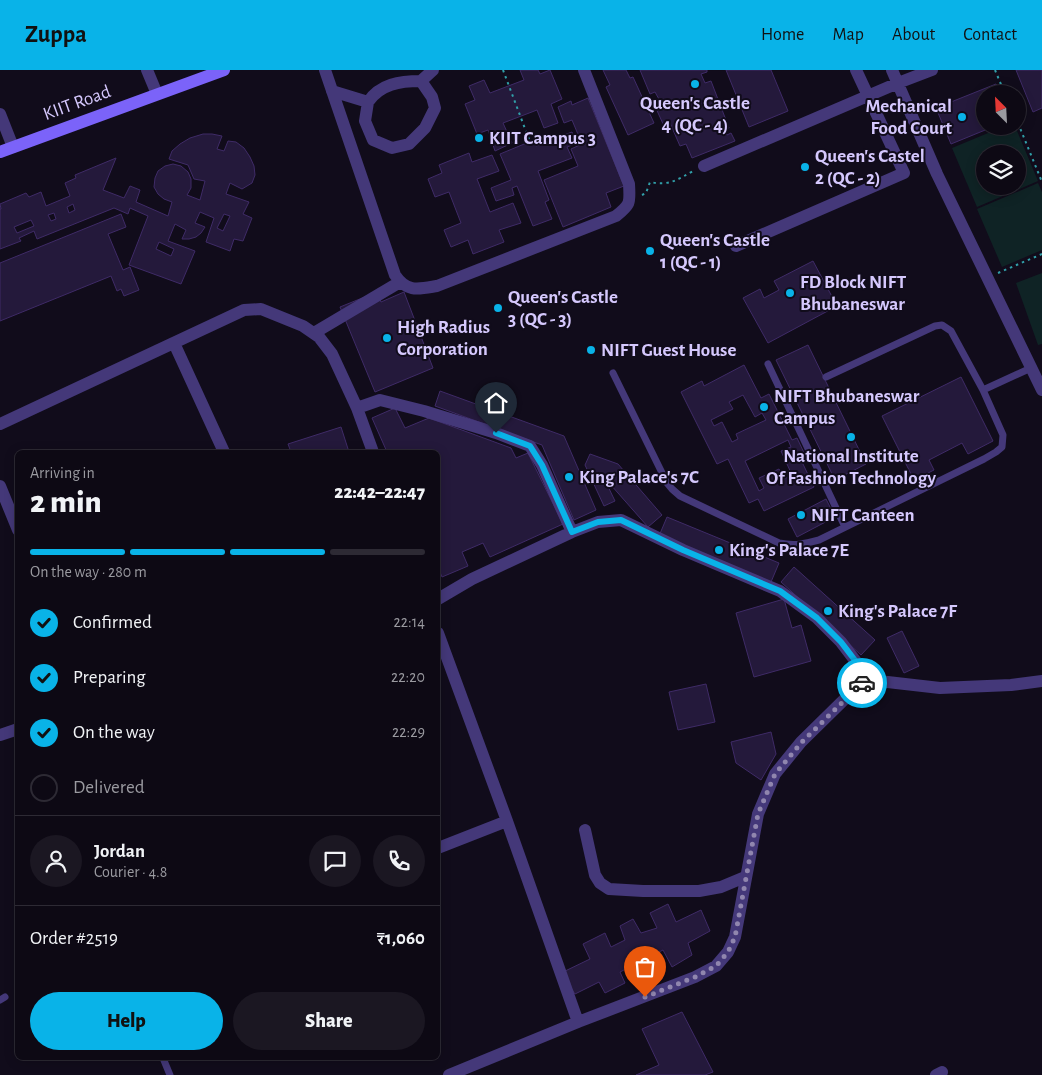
<!DOCTYPE html>
<meta charset="utf-8">
<style>
body{margin:0;font-family:"Alegreya Sans",sans-serif;background:#1b1722;color:#f1f3f6;height:100vh;display:flex;flex-direction:column;font-size:19px;white-space:nowrap}
*{box-sizing:border-box;margin:0}
p{font-size:16px;color:#9a9aa0}
.icon{flex:none;width:28px;height:28px;fill:none;stroke:currentColor;stroke-width:2;stroke-linecap:round;stroke-linejoin:round}
.map{position:relative;flex:1;overflow:hidden}
.side{position:absolute;left:15px;top:380px;width:425px;height:610px;display:flex;flex-direction:column;background:#0d0914;border-radius:8px;box-shadow:0 2px 12px #0003,0 0 0 1px #2d2a34}
.side>*{flex:none}
.needle{width:32px;rotate:336deg}
.controls{position:absolute;left:976px;top:15px;display:grid;gap:10px}
.controls a{display:grid;place-items:center;width:50px;height:50px;border-radius:50%;background:#0d0914;box-shadow:0 2px 12px #0003,0 0 0 1px #2d2a34;font-size:25px}
.pin{position:absolute;display:grid;place-items:center;width:42px;height:42px;color:#fff;margin:-51px -21px;border-radius:50% 50% 50% 0;rotate:-45deg;box-shadow:0 0 5px #0007}
.pin .icon{rotate:45deg}
.courier{position:absolute;display:grid;place-items:center;width:50px;height:50px;margin:-25px;border:4px solid #09b3e8;border-radius:50%;background:#fff;color:#222;box-shadow:0 1px 6px #0007}
.overview em{font-style:normal;font-weight:800}
.overview div{display:flex;flex-direction:column-reverse}
.overview{display:flex;align-items:center;justify-content:space-between;height:85px;padding:0 15px}
h1{font-size:32px;font-weight:800;line-height:38px}
.bar{display:grid;grid-template-columns:repeat(4,1fr);gap:8px 5px;align-content:center;height:60px;padding:0 15px}
.bar i{height:6px;border-radius:4px;background:#2d2a34}
.bar .active{background:#09b3e8}
.bar p{grid-column:span 4}
.line{display:flex;align-items:center;gap:12px;padding:0 15px;border-top:1px solid #2d2a34}
.line div{flex:1}
.round{display:grid;place-items:center;flex:none;width:52px;height:52px;border-radius:26px;background:#1b1722}
ol{padding:0 15px;list-style:none}
li{display:flex;align-items:center;gap:15px;height:55px}
li p{margin-inline-start:auto}
li .icon{padding:5px;border-radius:50%;background:#09b3e8;color:#111;stroke-width:4}
li:last-child{color:#9a9aa0}
li i{width:28px;height:28px;border:2px solid #2d2a34;border-radius:50%}
.button{display:flex;gap:10px;margin-top:auto;padding:10px 15px}
.button a{flex:1;height:58px;border-radius:30px;background:#09b3e8;color:#111;font-size:20px;font-weight:800;line-height:58px;text-align:center}
.button a+a{background:#1b1722;color:#f1f3f6}
header{display:flex;align-items:center;gap:30px;box-sizing:border-box;height:70px;padding:0 25px;background:#09b3e8;color:#111}
header strong{font-size:24px}
nav{display:flex;gap:28px;margin-inline-start:auto;font-size:18px}
.map>svg:first-child{display:block}
.garden{fill:#0f2325;fill-rule:evenodd}
.building{fill:#24193b;stroke:#3f2b67;fill-rule:evenodd}
.lines{fill:none;stroke-linecap:round;stroke-linejoin:round}
.path{stroke:#319fa8;stroke-width:2;stroke-dasharray:2.5 4;stroke-linecap:butt}
.lane{stroke:#443879;stroke-width:7}
.street{stroke:#443879;stroke-width:12}
.secondary{stroke:#7b63f9;stroke-width:12}
.done{stroke:#9086ae;stroke-width:5;stroke-dasharray:0 9}
.route{stroke:#09b3e8;stroke-width:6}
.poi-dot{fill:#09b3e8;stroke:#110c1b;stroke-width:2}
.labels{text-anchor:middle;dominant-baseline:central;stroke-width:4;stroke-linejoin:round;paint-order:stroke}
.street-label{font-size:19px;fill:#d5c8fd;stroke:#110c1b}
.poi-label{font-size:19px;font-weight:bold;fill:#d5c8fd;stroke:#110c1b;text-anchor:start}
</style>
<header>
<strong>Zuppa</strong>
<nav><a>Home</a><a>Map</a><a>About</a><a>Contact</a></nav>
</header>
<div class="map">
<svg width="1042" height="1005" viewBox="0 0 1042 1005">
<rect width="100%" height="100%" fill="#110c1b"/>
<!-- garden -->
<path class="garden" d="M1005,56h10l23,55 -61,26 -25,-59zM985,84h33v32h-33z
M1038,113l4,9v58l-40,17 -25,-58z
M1042,203v71l-4,1 -22,-62z"/>
<!-- building -->
<path class="building" d="M520,0h18l2,4 10,-4 12,29 -11,5 7,19 -14,5 -7,-18 -34,13 9,20 -17,8 -7,-21 -11,4 -12,-30 10,-4 -6,-14 15,-6 6,13 34,-13z
M603,0h23l4,8 3,-1 21,46 -26,12 -22,-48 4,-2z
M640,0h67v2l-6,2 4,9 6,-2 18,47 -5,2 3,5 4,-2 4,8 -43,17 -6,-14 -6,2 -10,-23 -6,3 -10,-22 6,-3 -5,-9 -5,2z
M726,0h45l17,41 -39,16z
M1016,0h26v38l-9,4z
M996,14l4,10h-15v32h10l-44,18 -15,-36z
M588,28l36,88 -18,7 5,14 -48,20 -19,-47 34,-14 -7,-17 11,-5 -10,-24 -8,3 -6,-16 13,-6 1,4z
M572,62l5,11 -10,4 5,11 -34,13 11,29 -4,2 7,17 -19,7 -16,-40 -5,2 2,7 -18,6 -5,-13 20,-8 -11,-26 34,-14 2,6z
M203,64h9l10,2 -5,13 7,2 4,-10 8,1 8,6 6,9 4,9 1,9 -3,8 -10,6 -12,-6 -4,11 23,8 -6,12 9,4 -9,23 -9,-2 -4,12 -24,-9 8,-24 -14,-6 -5,11 10,4 -4,6 -5,4 -7,2h-7l4,-9 -11,-6 -7,17 27,10 -14,33 -52,-19 19,-49 -18,-8 -2,6 -14,-6 -77,31 -3,-8 -15,7 2,3 -21,8v-40h1l-1,-5 26,-11 3,4 12,-5 5,14 24,-10 -5,-13 11,-5 -1,-3 41,-17 -13,32 21,8 6,-12 10,4 -4,12 32,14 4,-14 -8,-3 -6,-5 -4,-7 1,-9 3,-7 7,-5 8,-2 8,2 7,6 3,7v9l-4,7 13,5 5,-19 -11,-2 -6,-14 -19,-6 3,-8 8,-7 10,-6zM73,134l2,6 -6,3 -2,-6zM54,143l2,6 -5,2 -3,-6zM224,144l6,2 -7,15 -6,-3zM31,150l3,6 -17,7 -3,-6zM159,172l15,7 -3,7 -15,-7z
M469,83l3,9 20,-7 7,16 -22,8 13,33 23,-9 8,20 -22,7 5,12 -31,12 -5,-14 -17,7 -7,-17 17,-7 -12,-31 -14,5 -7,-18 14,-6 -3,-8z
M121,144l5,13 -18,7 15,36 7,-3 9,23 -15,6 -3,-7 -4,2 -6,-15 -111,45v-58z
M813,191l24,45 -69,37 -25,-45 17,-9 4,9 15,-8 -5,-9z
M377,222l4,10 23,-10 29,76 -58,24 -35,-85z
M808,275l58,119 -31,16 -59,-120z
M744,295l17,33 8,-4 23,46 5,-2 10,21 -5,3 12,25 -50,24 -6,-12 -9,4 -21,-44 -11,5 -36,-72 21,-11 2,5zM743,325l12,22 7,-4 4,7 -30,14 2,5 -6,3 -10,-20 -8,4 -3,-6 22,-11 -4,-7zM788,370l3,7 -10,4 11,24 -8,4 -5,-10 -20,9 5,10 -5,3 -14,-30z
M961,307l32,64 -25,13 -6,-11 -33,17 5,10 -20,10 -32,-64z
M440,321l124,45 32,74 -22,10 -32,-75 -107,-39z
M395,338l10,20 24,-10 82,30 5,10 12,-5 35,71 -73,33 -7,-14 -21,9 6,14 -26,11 -4,-10v-115h-51l-15,-34z
M341,357l8,25h-58l-3,-8z
M590,384l28,10 44,51 -14,12 -45,-51 12,25 -11,5 -19,-41z
M826,429l9,18 -38,20 -9,-18z
M667,447l112,46 -8,19 -112,-46z
M794,497l81,73 -14,15 -80,-73z
M784,529l8,29 9,-3 10,36 -57,16 -18,-64z
M902,561l17,35 -15,7 -17,-35z
M706,614l9,38 -37,8 -9,-38z
M771,662l5,22 -15,26 -25,-17 -5,-21z
M668,834l8,18 25,-12 9,21 -22,12 4,12 -20,12 -9,-17 -43,22 5,11 -20,10 -6,-11 -24,12 -14,-21 29,-14 -7,-15 22,-11 6,14 14,-7 -5,-14 13,-7 8,14 16,-5 -7,-15z
M682,942l31,60 -8,3h-69l23,-10 -17,-36z"/>
<g class="lines">
<!-- path -->
<path class="path" d="M503,0l27,72
M995,0l10,24
M1018,53l24,59
M642,125l4,-2 4,-11c19,4 27,-2 43,-11
M998,203l44,-19"/>
<!-- lane -->
<path class="lane" d="M768,294l77,163
M613,303l54,110 5,6 8,7 99,47c16,3 25,1 40,-3l165,-81 12,-7 6,-5 1,-12 -20,-45 -32,-59 -9,-6 -7,1 -109,51
M983,320l48,-22
M0,930l5,-3
M163,988l7,17"/>
<!-- street -->
<path class="street" d="M147,0l10,24
M325,0l70,205c12,18 24,14 42,11l179,-70c15,-12 14,-13 13,-32l-45,-114
M892,0l45,104 105,216
M332,21l36,11c12,-18 32,-21 53,-21l12,-11
M368,32l-3,19 8,19 19,8 17,-4 16,-16 10,-20 -3,-11 -11,-16
M0,44l13,33
M704,96l194,-83 34,-13
M736,176l168,-73 -48,-103
M314,263l86,-51
M174,273l50,109
M357,338l23,-8 44,11 72,22 34,13 12,19 30,67
M0,354l244,-114 17,-1 42,17 16,11 13,17 25,54 16,44
M0,416l18,44
M438,529l34,-20 100,-47 26,-10 23,-2 62,30 97,41 37,27 24,24 29,38
M438,563l69,188 71,201
M0,665l18,-6
M585,760l10,45 5,8 9,6 34,2h56l22,-4 24,-10
M438,778l69,-27
M449,1005l129,-53 117,-45 21,-11 12,-14 7,-15 23,-123 17,-40 26,-32 59,-58 10,-4 70,8 71,-3 31,-4
M936,1005l6,-3"/>
<!-- secondary -->
<path class="secondary" d="M0,82l224,-82"/>
</g>
<g class="lines">
<!-- done -->
<path class="done" d="M645,927l50,-20 21,-11 12,-14 7,-15 23,-123 17,-40 27,-32 60,-59"/>
<!-- route -->
<path class="route" d="M496,363l34,13 12,19 30,67 26,-10 23,-2 62,30 97,41 37,27 24,24 29,38 -8,3"/>
</g>
<!-- markers -->
<g class="poi-dot">
<circle cx="695" cy="14" r="5"/>
<circle cx="962" cy="47" r="5"/>
<circle cx="479" cy="68" r="5"/>
<circle cx="805" cy="97" r="5"/>
<circle cx="650" cy="181" r="5"/>
<circle cx="790" cy="223" r="5"/>
<circle cx="498" cy="238" r="5"/>
<circle cx="387" cy="268" r="5"/>
<circle cx="591" cy="280" r="5"/>
<circle cx="764" cy="337" r="5"/>
<circle cx="851" cy="367" r="5"/>
<circle cx="569" cy="407" r="5"/>
<circle cx="801" cy="445" r="5"/>
<circle cx="719" cy="480" r="5"/>
<circle cx="828" cy="541" r="5"/>
</g>
<g class="labels">
<!-- street labels -->
<g class="street-label">
<text transform="translate(77 33) rotate(-20)">KIIT Road</text>
</g>
<!-- poi labels -->
<g class="poi-label">
<text x="695" y="33" text-anchor="middle">Queen's Castle<tspan x="695" dy="22">4 (QC - 4)</tspan></text>
<text x="952" y="36" text-anchor="end">Mechanical<tspan x="952" dy="22">Food Court</tspan></text>
<text x="489" y="68">KIIT Campus 3</text>
<text x="815" y="86">Queen's Castel<tspan x="815" dy="22">2 (QC - 2)</tspan></text>
<text x="660" y="170">Queen's Castle<tspan x="660" dy="22">1 (QC - 1)</tspan></text>
<text x="800" y="212">FD Block NIFT<tspan x="800" dy="22">Bhubaneswar</tspan></text>
<text x="508" y="227">Queen's Castle<tspan x="508" dy="22">3 (QC - 3)</tspan></text>
<text x="397" y="257">High Radius<tspan x="397" dy="22">Corporation</tspan></text>
<text x="601" y="280">NIFT Guest House</text>
<text x="774" y="326">NIFT Bhubaneswar<tspan x="774" dy="22">Campus</tspan></text>
<text x="851" y="386" text-anchor="middle">National Institute<tspan x="851" dy="22">Of Fashion Technology</tspan></text>
<text x="579" y="407">King Palace's 7C</text>
<text x="811" y="445">NIFT Canteen</text>
<text x="729" y="480">King's Palace 7E</text>
<text x="838" y="541">King's Palace 7F</text>
</g>
</g>
</svg>
<div class="controls">
<a><svg class="needle" viewBox="-14 -14 28 28"><path d="M0-13l5 13h-10z" fill="#e53935"/><path d="M0 13l5-13h-10z" fill="#9a9aa0"/></svg></a>
<a><svg class="icon" aria-label="layers" viewBox="0 0 24 24"><path d="M12 4l9 5-9 5-9-5zM3 14l9 5 9-5"/></svg></a>
</div>
<div class="pin" style="left:645px;top:927px;background:#ea580c"><svg class="icon" aria-label="bag" viewBox="0 0 24 24"><path d="M5 8h14l-1 12H6zM9 8a3 3 0 0 1 6 0"/></svg></div>
<div class="pin" style="left:496px;top:363px;background:#1f2937"><svg class="icon" aria-label="home" viewBox="0 0 24 24"><path d="M3 11l9-7 9 7M6 9v11h12V9"/></svg></div>
<div class="courier" style="left:862px;top:613px"><svg class="icon" aria-label="car" viewBox="0 0 24 24"><path d="M5 17H2v-5l4-1 3-4h7l3 4 3 1v5h-3M9 17h6M6 11h13"/><circle cx="7" cy="17" r="2"/><circle cx="17" cy="17" r="2"/></svg></div>
<section class="side">
<div class="overview"><div><h1>2 min</h1><p>Arriving in</p></div><em>22:42–22:47</em></div>
<div class="bar"><i class="active"></i><i class="active"></i><i class="active"></i><i></i><p>On the way · 280 m</p></div>
<ol>
<li><svg class="icon" aria-label="check" viewBox="0 0 24 24"><path d="M5 12l5 5 9-10"/></svg>Confirmed<p>22:14</p></li>
<li><svg class="icon" aria-label="check" viewBox="0 0 24 24"><path d="M5 12l5 5 9-10"/></svg>Preparing<p>22:20</p></li>
<li><svg class="icon" aria-label="check" viewBox="0 0 24 24"><path d="M5 12l5 5 9-10"/></svg>On the way<p>22:29</p></li>
<li><i></i>Delivered</li>
</ol>
<div class="line" style="height:90px"><a class="round"><svg class="icon" aria-label="person" viewBox="0 0 24 24"><circle cx="12" cy="8" r="4"/><path d="M4 21q1-7 8-7t8 7"/></svg></a><div><b>Jordan</b><p>Courier · 4.8</p></div><a class="round"><svg class="icon" aria-label="chat" viewBox="0 0 24 24"><path d="M4 5h16v11H9l-5 4z"/></svg></a><a class="round"><svg class="icon" aria-label="phone" viewBox="0 0 24 24"><path d="M5 4h4l2 5-3 2q2 4 5 5l2-3 5 2v4C11 20 4 13 5 4z"/></svg></a></div>
<div class="line" style="height:65px"><div>Order #2519</div><b>₹1,060</b></div>
<div class="button"><a>Help</a><a>Share</a></div>
</section>
</div>
